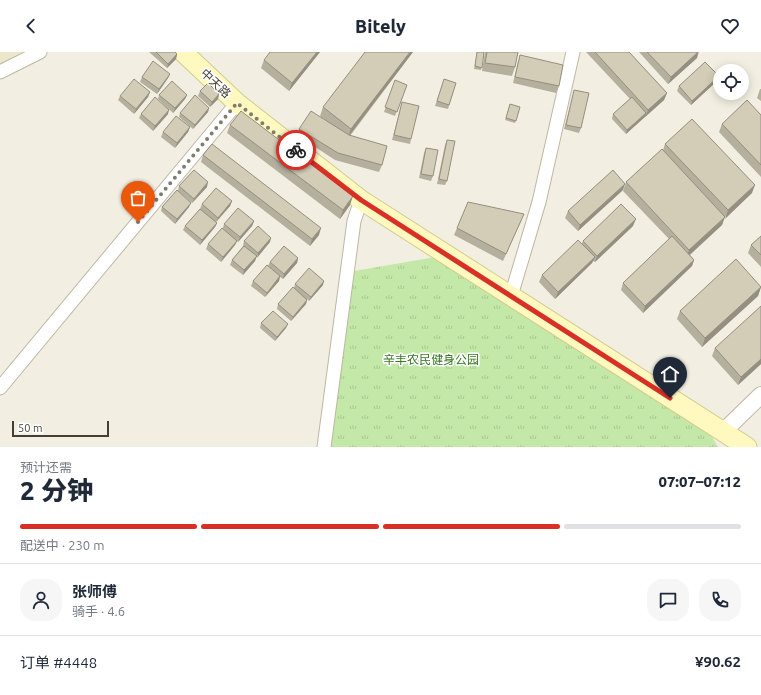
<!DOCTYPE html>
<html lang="zh">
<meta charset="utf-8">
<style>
body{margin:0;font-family:Ubuntu,"Noto Sans SC",sans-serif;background:#f6f6f7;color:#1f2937;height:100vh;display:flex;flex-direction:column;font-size:15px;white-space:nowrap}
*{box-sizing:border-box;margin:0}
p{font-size:13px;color:#747a83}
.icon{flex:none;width:22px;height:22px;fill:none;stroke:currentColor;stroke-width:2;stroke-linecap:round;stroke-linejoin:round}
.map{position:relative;height:395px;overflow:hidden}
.sheet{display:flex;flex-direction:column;background:#fff;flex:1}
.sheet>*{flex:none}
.controls{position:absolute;left:713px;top:12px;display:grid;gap:8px}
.controls a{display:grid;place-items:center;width:36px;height:36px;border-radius:50%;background:#fff;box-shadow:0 2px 10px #0003;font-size:20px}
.scale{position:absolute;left:12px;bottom:10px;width:97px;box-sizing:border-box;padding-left:4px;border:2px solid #433f32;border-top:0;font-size:11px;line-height:14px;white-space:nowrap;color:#433f32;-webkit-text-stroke:3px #fff;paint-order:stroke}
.pin{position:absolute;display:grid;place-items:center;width:34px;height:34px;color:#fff;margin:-41px -17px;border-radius:50% 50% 50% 0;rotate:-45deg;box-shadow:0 0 4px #0007}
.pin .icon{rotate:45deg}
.courier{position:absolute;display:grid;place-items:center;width:40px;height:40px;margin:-20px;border:3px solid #d93025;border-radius:50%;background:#fff;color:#222;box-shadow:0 1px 5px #0007}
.summary em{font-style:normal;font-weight:800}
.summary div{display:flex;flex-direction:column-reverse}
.summary{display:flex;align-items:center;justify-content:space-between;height:68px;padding:0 20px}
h1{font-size:26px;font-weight:800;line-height:30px}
.bar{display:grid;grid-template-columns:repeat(4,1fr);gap:6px 4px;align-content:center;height:48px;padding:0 20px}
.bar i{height:5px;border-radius:3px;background:#e0e1e3}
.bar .on{background:#d93025}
.bar p{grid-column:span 4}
.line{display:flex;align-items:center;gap:10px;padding:0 20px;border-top:1px solid #e0e1e3}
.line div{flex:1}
.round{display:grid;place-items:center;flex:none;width:42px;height:42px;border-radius:16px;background:#f6f6f7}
header{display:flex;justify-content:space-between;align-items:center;height:52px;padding:0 20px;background:#fff;font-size:18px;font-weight:800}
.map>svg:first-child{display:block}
.education{fill:#ece7cb}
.park{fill:url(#park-tufts)}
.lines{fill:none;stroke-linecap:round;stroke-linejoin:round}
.minor-casing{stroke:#bdb8a5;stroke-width:15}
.tertiary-casing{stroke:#bdb8a5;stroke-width:18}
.secondary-casing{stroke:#d3cb90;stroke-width:21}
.minor{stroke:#fff;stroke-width:13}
.tertiary{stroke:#fff;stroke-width:16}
.secondary{stroke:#fff8bf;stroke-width:19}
.wall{fill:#b5af9d}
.shaded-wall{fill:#948f80}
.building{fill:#d3ccb7;stroke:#948f80}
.done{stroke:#807d70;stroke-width:4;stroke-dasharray:0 7.2}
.route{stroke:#d93025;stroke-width:5}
.labels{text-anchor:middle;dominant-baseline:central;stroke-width:3;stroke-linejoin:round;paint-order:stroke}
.street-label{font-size:12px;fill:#433f32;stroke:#fff}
.park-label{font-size:12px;fill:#387624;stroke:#fff}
</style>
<header><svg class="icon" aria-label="back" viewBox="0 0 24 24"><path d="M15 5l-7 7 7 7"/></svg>Bitely<svg class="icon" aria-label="heart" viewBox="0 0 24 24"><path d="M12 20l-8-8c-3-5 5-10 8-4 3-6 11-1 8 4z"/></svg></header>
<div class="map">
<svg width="761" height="395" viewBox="0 0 761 395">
<defs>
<pattern id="park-tufts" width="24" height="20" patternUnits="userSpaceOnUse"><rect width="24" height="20" fill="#c3e8a8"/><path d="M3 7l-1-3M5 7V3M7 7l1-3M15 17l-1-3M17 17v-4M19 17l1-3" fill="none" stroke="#a9c891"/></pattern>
</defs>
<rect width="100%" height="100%" fill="#f2efe2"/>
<!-- education -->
<path class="education" d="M0,0h28l-28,14z"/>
<!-- park -->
<path class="park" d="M436,205l275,178 7,12h-388l24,-176z"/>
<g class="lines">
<defs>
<path id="minor" d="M0,20l40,-20
M511,244l28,-94 34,-150
M0,336l237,-285
M324,395l30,-226 7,-21"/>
<path id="tertiary" d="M724,379l37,-36"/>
<path id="secondary" d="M183,0l54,51 124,97 386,247"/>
</defs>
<!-- minor casing -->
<use href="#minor" class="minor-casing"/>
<!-- tertiary casing -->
<use href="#tertiary" class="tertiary-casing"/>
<!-- secondary casing -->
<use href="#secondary" class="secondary-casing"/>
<!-- minor -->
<use href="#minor" class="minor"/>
<!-- tertiary -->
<use href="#tertiary" class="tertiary"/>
<!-- secondary -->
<use href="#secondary" class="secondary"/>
</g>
<!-- wall -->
<path class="wall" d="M149,0h26l2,2 -1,5 -9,9z
M320,0l-31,39 -28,-23 3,-8z
M413,0l-63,84 32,29 -3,7 -44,-12 -38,-25 2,-6 31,-5 -10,-8 3,-9z
M477,0h7l-3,18 -7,-1z
M485,0h33l-3,15 -3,9 -30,-5z
M586,0h43l38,41 -3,7 -19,17v-1l-19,18 -14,-15 1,-5 17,-15z
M639,0h60l-2,6 -29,26z
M520,3l39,31 -3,7 -43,-10 5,-21z
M170,22l-2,4 -11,16 -17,-12 2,-5z
M719,24l-2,5 -26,24 -14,-14 2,-5z
M444,27l12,4 -8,26 -13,-3z
M395,28l12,5 -12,31 -11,-4z
M760,37h1v12l-4,-3z
M574,38l7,38 -2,5 -15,-4 9,-34z
M200,39l19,3 -1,5 -8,8 -12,-11z
M150,40l-2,5 -14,17 -16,-14 2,-4z
M159,43h28l-2,4 -12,14 -15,-14z
M402,50l9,37 -1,5 -18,-4z
M510,52l10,3 -5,16 -10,-3z
M209,56l-1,4 -15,17 -14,-12 1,-4z
M141,62h27l-15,17 -14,-13z
M761,63v62l-42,-45 3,-8z
M230,73l120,80 -10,14 -113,-86z
M190,75l-2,5 -13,16 -14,-11 2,-5z
M447,88v41l-2,4 -8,-1 8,-39z
M665,92l87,49 -28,25 -2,7 -32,30 4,5 -2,6 -49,47 -22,-23 2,-7 46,-44 -46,-48 3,-9 37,-32z
M426,96l7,28 -2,5 -12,-3 5,-25z
M203,103l116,80 -9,11 -109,-84z
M179,134l28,1 -15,16 -14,-12z
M623,138l-45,41 -13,-13 3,-7z
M232,149l-2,5 -14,16 1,1 -2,4 -15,18 -17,-15 2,-4 15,-17 2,-5z
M162,155h27l-14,17 -14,-13z
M524,162l-21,47 -49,-26 3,-7z
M254,169l-2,5 -14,16 -1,-1 -2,4 -14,17 -15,-13 2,-5 15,-16 1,-4z
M633,174l-38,36 -2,-1 -1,2 -37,36 -16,-17 3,-7 40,-32 1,-2z
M761,184v31l-13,-14 3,-8z
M244,189l26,1 -14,15 -1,4 -12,14 -13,-10 2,-5 11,-14z
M298,206l-1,5 -14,16 -3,-2 -1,4 -14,16 -14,-11 2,-5 15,-15 2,-4z
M295,232l28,1 -14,16 -2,-2v1l-1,4 -15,17 -14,-12 1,-5 16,-16z
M761,235l-3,9 -56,51 -25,-28 3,-8z
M261,271l25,5 -11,13 -15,-13z
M715,296l46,16 -23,21 -26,-29z"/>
<!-- shaded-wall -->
<path class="shaded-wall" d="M317,0h3l-31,39 3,-8z
M410,0h3l-65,85 3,-8z
M698,0l-1,6 -29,26 3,-7z
M177,2l-1,5 -9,9 1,-4z
M170,22l-2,4 -11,16 2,-5z
M719,24l-2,5 -26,24 1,-4z
M150,40l-2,5 -14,17 2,-5z
M667,41l-3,7 -19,17 3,-7z
M219,42l-1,5 -8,8 2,-5z
M187,43l-2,4 -12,14 2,-5z
M209,56l-1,4 -15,17 2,-4z
M169,58l-1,4 -15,17 2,-5z
M646,61l-1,4 -19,17 1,-4z
M190,75l-2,5 -13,16 2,-5z
M208,130l-1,5 -15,16 2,-4z
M625,132l-2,6 -45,41 2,-6z
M755,133l-3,8 -27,26 3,-9z
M353,144l-3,9 -10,14 3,-9z
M232,149l-2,5 -14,16 2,-4z
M191,151l-2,4 -14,17 2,-5z
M725,165l-3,8 -36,33 3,-8z
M636,167l-3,7 -38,36 2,-6z
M254,169l-2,5 -14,16 2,-5z
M217,171l-2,4 -15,18 2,-5z
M321,176l-2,7 -9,11 2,-7z
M271,186l-1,4 -13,16 1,-5z
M237,189l-2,4 -14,17 2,-5z
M257,204l-2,5 -12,14 1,-5z
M595,205l-3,6 -37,36 3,-7z
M298,206l-1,5 -14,16 1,-5z
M694,208l-2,6 -49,47 2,-7z
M280,224l-1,5 -14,16 2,-4z
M324,229l-1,4 -14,16 2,-4z
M761,235l-3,9 -56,51 3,-9z
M307,248l-1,4 -15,17 2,-4z
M288,272l-2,4 -11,13 2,-4z
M761,307v5l-23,21 3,-8z"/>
<!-- building -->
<path class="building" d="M156,0h19l2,2 -9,10z
M270,0h47l-25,31 -28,-23z
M365,0h45l-59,77 -28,-22z
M477,0h7l-2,16 -7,-2z
M487,0h31l-3,15 -30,-4z
M595,0h34l38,41 -19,17z
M647,0h51l-27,25z
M520,3l43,10 -4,21 -44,-9z
M153,9l17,13 -11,15 -17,-12z
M705,10l14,14 -27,25 -13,-15z
M134,27l16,13 -14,17 -16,-13z
M444,27l12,4 -7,22 -12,-4z
M395,28l12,5 -10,27 -12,-5z
M172,29l15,14 -12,13 -16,-13z
M208,31l11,11 -7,8 -12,-11z
M574,38l15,3 -8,35 -15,-3z
M195,43l14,13 -14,17 -15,-12z
M155,45l14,13 -14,16 -14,-12z
M632,45l14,16 -19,17 -14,-16z
M747,48l14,15v50l-39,-41z
M402,50l17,4 -8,33 -17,-4z
M510,52l10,3 -4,14 -10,-3z
M241,59l112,85 -10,14 -113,-85z
M311,59l38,24 38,11 -5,19 -44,-12 -39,-24z
M176,64l14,11 -13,16 -14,-11z
M692,67l63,66 -27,25 -63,-66z
M447,88l8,1 -8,40 -8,-2z
M212,92l109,84 -9,11 -109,-84z
M426,96l12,2 -5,26 -12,-2z
M662,97l63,68 -36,33 -63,-68z
M194,118l14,12 -14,17 -15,-13z
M613,118l12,14 -45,41 -12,-14z
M216,136l16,13 -14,17 -16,-14z
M177,138l14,13 -14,16 -15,-12z
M468,150l56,12 -18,40 -49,-26z
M621,152l15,15 -39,37 -14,-15z
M238,156l16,13 -14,16 -16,-13z
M200,157l17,14 -15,17 -17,-14z
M258,174l13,12 -13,15 -14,-12z
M222,176l15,13 -14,16 -15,-13z
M672,184l22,24 -49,46 -22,-23z
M761,184v19l-10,-10z
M578,188l17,17 -37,35 -16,-17z
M244,194l13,10 -13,14 -12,-10z
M284,194l14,12 -14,16 -14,-12z
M736,207l25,28 -56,51 -25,-27z
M267,213l13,11 -13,17 -14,-12z
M309,216l15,13 -13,16 -16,-13z
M293,235l14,13 -14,17 -15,-13z
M761,254v53l-20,18 -26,-29z
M273,259l15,13 -11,13 -16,-14z"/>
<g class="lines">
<!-- done -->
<path class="done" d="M138,170l99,-119 59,47"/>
<!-- route -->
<path class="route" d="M296,98l65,50 309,198"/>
</g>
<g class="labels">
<!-- street labels -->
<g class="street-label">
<text transform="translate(216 31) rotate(43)">中天路</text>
</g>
<!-- park labels -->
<g class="park-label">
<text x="431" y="307">辛丰农民健身公园</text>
</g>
</g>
</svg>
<div class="controls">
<a><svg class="icon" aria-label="locate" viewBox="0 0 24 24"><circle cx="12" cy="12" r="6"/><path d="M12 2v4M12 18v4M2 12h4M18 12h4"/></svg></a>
</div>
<div class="scale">50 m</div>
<div class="pin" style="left:138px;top:170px;background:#ea580c"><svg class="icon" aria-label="bag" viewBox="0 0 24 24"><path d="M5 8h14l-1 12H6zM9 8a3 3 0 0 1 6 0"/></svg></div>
<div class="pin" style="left:670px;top:346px;background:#1f2937"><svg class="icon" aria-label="home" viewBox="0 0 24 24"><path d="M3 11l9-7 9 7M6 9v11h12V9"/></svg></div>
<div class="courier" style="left:296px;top:98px"><svg class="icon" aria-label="bike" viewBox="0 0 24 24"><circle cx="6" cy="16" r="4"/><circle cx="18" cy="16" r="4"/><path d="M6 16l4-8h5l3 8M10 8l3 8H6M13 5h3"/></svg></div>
</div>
<section class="sheet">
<div class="summary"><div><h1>2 分钟</h1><p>预计还需</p></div><em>07:07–07:12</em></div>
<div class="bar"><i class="on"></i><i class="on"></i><i class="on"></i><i></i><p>配送中 · 230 m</p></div>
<div class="line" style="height:72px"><a class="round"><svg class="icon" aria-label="person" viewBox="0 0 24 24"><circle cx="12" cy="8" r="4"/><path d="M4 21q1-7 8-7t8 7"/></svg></a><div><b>张师傅</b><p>骑手 · 4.6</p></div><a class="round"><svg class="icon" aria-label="chat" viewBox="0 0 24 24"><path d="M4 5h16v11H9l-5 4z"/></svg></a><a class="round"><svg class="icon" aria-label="phone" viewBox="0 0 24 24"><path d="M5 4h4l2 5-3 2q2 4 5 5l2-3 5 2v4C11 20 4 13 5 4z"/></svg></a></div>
<div class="line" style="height:52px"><div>订单 #4448</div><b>¥90.62</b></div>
</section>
